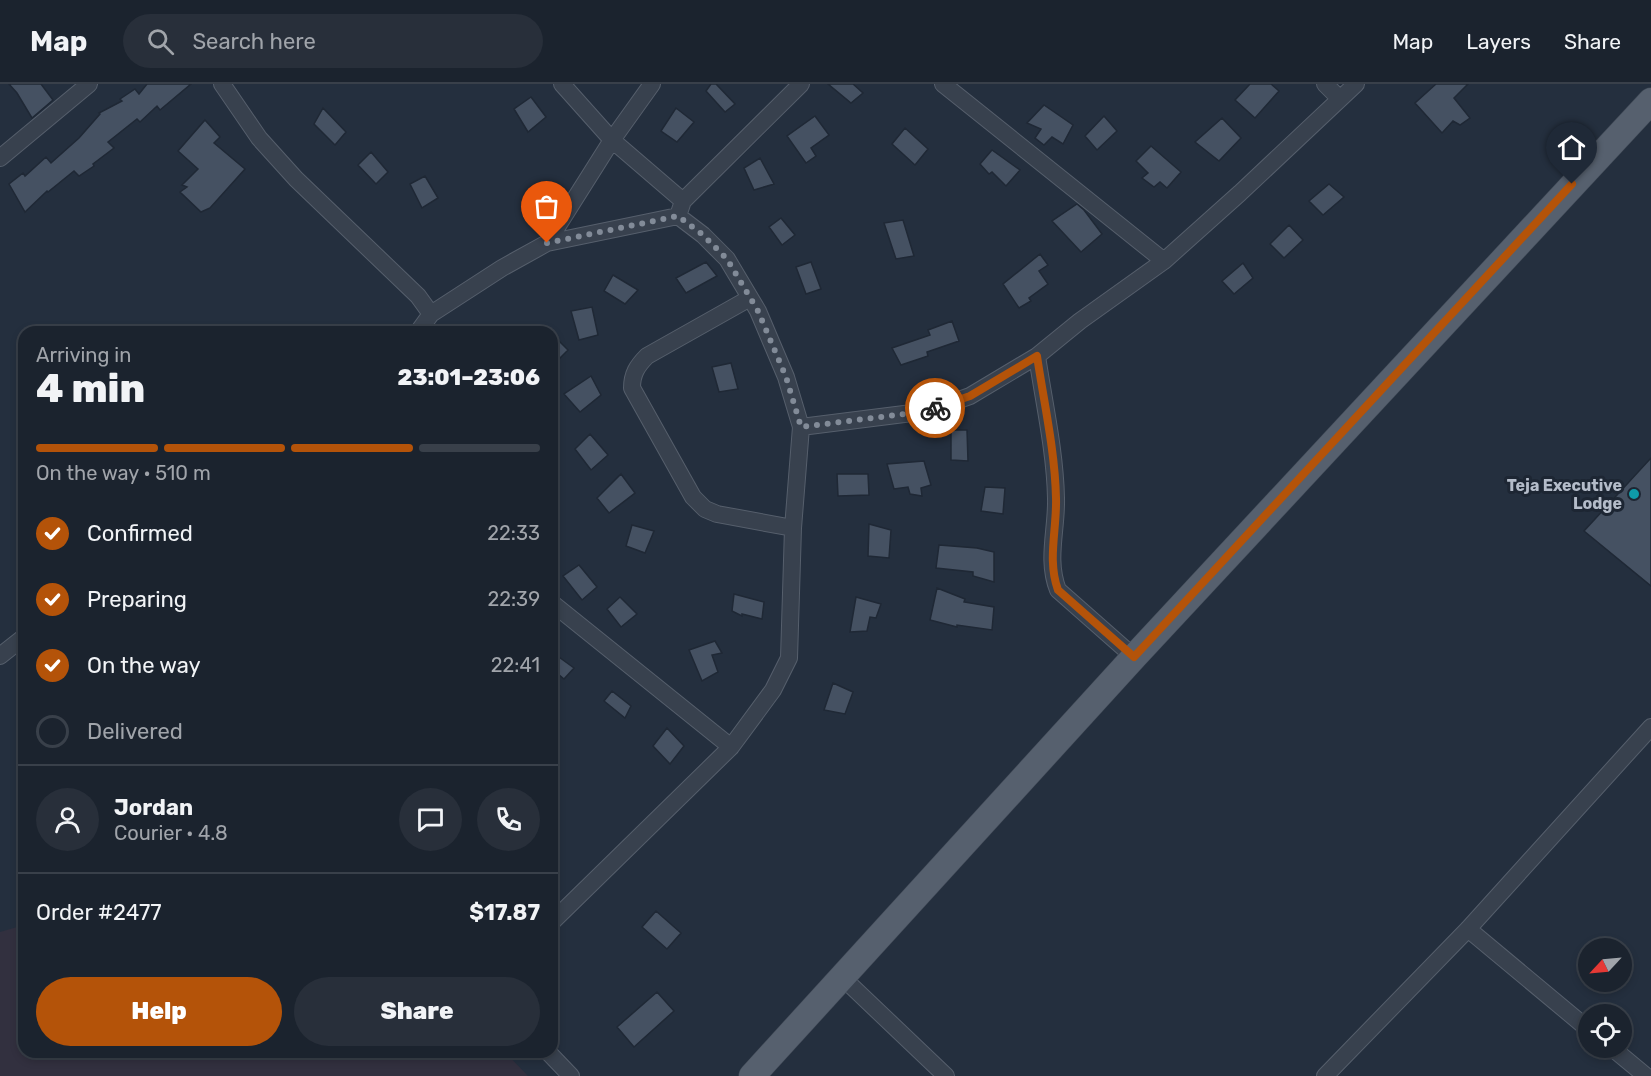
<!DOCTYPE html>
<meta charset="utf-8">
<style>
body{margin:0;font-family:Rubik,sans-serif;background:#282f3a;color:#f1f3f6;height:100vh;display:flex;flex-direction:column;font-size:22px;white-space:nowrap}
*{box-sizing:border-box;margin:0}
p{font-size:20px;color:#a0a4aa}
.icon{flex:none;width:33px;height:33px;fill:none;stroke:currentColor;stroke-width:2;stroke-linecap:round;stroke-linejoin:round}
.map{position:relative;flex:1;overflow:hidden}
.side{position:absolute;left:18px;top:242px;width:540px;height:732px;display:flex;flex-direction:column;background:#1b232e;border-radius:18px;box-shadow:0 3px 9px #0003,0 0 0 2px #39404a}
.side>*{flex:none}
.needle{width:39px;rotate:244deg}
.buttons{position:absolute;left:1578px;top:854px;display:grid;gap:12px}
.buttons a{display:grid;place-items:center;width:54px;height:54px;border-radius:50%;background:#1b232e;box-shadow:0 3px 9px #0003,0 0 0 2px #39404a;font-size:30px}
.pin{position:absolute;display:grid;place-items:center;width:51px;height:51px;color:#fff;margin:-62px -26px;border-radius:50% 50% 50% 0;rotate:-45deg;box-shadow:0 0 6px #0007}
.pin .icon{rotate:45deg}
.courier{position:absolute;display:grid;place-items:center;width:60px;height:60px;margin:-30px;border:4px solid #b45309;border-radius:50%;background:#fff;color:#222;box-shadow:0 2px 8px #0007}
.head em{font-style:normal;font-weight:800}
.head div{display:flex;flex-direction:column-reverse}
.head{display:flex;align-items:center;justify-content:space-between;height:102px;padding:0 18px}
h1{font-size:39px;font-weight:800;line-height:45px}
.bar{display:grid;grid-template-columns:repeat(4,1fr);gap:9px 6px;align-content:center;height:72px;padding:0 18px}
.bar i{height:8px;border-radius:4px;background:#39404a}
.bar .current{background:#b45309}
.bar p{grid-column:span 4}
.line{display:flex;align-items:center;gap:15px;padding:0 18px;border-top:2px solid #39404a}
.line div{flex:1}
.round{display:grid;place-items:center;flex:none;width:63px;height:63px;border-radius:32px;background:#282f3a}
ol{padding:0 18px;list-style:none}
li{display:flex;align-items:center;gap:18px;height:66px}
li p{margin-inline-start:auto}
li .icon{padding:6px;border-radius:50%;background:#b45309;color:#fff;stroke-width:4}
li:last-child{color:#a0a4aa}
li i{width:33px;height:33px;border:3px solid #39404a;border-radius:50%}
.cta{display:flex;gap:12px;margin-top:auto;padding:12px 18px}
.cta a{flex:1;height:69px;border-radius:36px;background:#b45309;color:#fff;font-size:24px;font-weight:800;line-height:69px;text-align:center}
.cta a+a{background:#282f3a;color:#f1f3f6}
header{display:flex;align-items:center;gap:36px;box-sizing:border-box;height:84px;padding:0 30px;background:#1b232e;border-bottom:2px solid #39404a}
header strong{font-size:28px}
nav{display:flex;gap:33px;margin-inline-start:auto;font-size:21px}
.search{width:420px;height:54px;background:#282f3a;display:flex;align-items:center;gap:15px;box-sizing:border-box;padding:0 21px;border-radius:33px;color:#a0a4aa;font-size:22px}
.map>svg:first-child{display:block}
.medical{fill:#32303f}
.building{fill:#455162;stroke:#1f2835;stroke-width:1.5}
.lines{fill:none;stroke-linecap:round;stroke-linejoin:round}
.minor-casing{stroke:#565f6c;stroke-width:18}
.primary-casing{stroke:#414a57;stroke-width:27}
.minor{stroke:#38414e;stroke-width:16}
.primary{stroke:#56606e;stroke-width:26}
.done{stroke:#828b98;stroke-width:6;stroke-dasharray:0 10.8}
.route{stroke:#b45309;stroke-width:8}
.culture-dot{fill:#0f9aa8;stroke:#1d2633;stroke-width:2}
.labels{text-anchor:middle;dominant-baseline:central;stroke-width:6;stroke-linejoin:round;paint-order:stroke}
.poi-label{font-size:16px;font-weight:bold;fill:#b4bcc9;stroke:#1d2633;text-anchor:end}
</style>
<header>
<strong>Map</strong>
<div class="search"><svg class="icon" aria-label="search" viewBox="0 0 24 24"><circle cx="10" cy="10" r="6"/><path d="M15 15l6 6"/></svg>Search here</div>
<nav><a>Map</a><a>Layers</a><a>Share</a></nav>
</header>
<div class="map">
<svg width="1651" height="992" viewBox="0 0 1651 992">
<rect width="100%" height="100%" fill="#242f3e"/>
<!-- medical -->
<path class="medical" d="M24,841v127h481l23,24h-528v-144z"/>
<!-- building -->
<path class="building" d="M9,0h32l12,16 -21,18 -15,-25z
M147,0h44l-31,26 -3,-4 -17,16 -3,-3 -29,23 6,6 -21,16 1,2 -15,10 -5,-5 -26,21 -1,-1 -22,21 -16,-28 14,-11 2,3 21,-19 5,6 28,-25 21,-24 -1,-1 23,-12 -2,-2 15,-10 4,5z
M711,0h5l19,20 -10,8 -19,-21z
M828,0h25l10,9 -12,10z
M1250,0h21l8,7 -24,27 -20,-18z
M1436,0h32l-14,14 16,20 -10,7 -7,-4 -11,12 -27,-30z
M531,13l15,20 -18,15 -14,-23z
M1044,21l29,20 -10,19 -11,-7 -8,8 -9,-7 6,-9 -14,-6z
M323,24l23,24 -11,13 -21,-21z
M676,24l18,14 -17,20 -16,-11z
M815,32l14,19 -18,13 5,8 -10,7 -19,-27z
M1104,32l13,15 -20,19 -12,-14z
M1222,34l19,20 -22,23 -24,-19z
M205,36l15,17 -6,6 31,26 -35,39 -9,4 -21,-20 7,-5 -5,-2 16,-16 -20,-18z
M905,44l23,21 -13,16 -23,-21z
M1151,62l30,26 -14,16 -7,-6 -6,5 -12,-9 6,-5 -12,-12z
M992,66l28,20 -14,16 -14,-14 -3,2 -9,-10z
M371,68l17,20 -12,12 -18,-19z
M760,74l14,26 -20,6 -10,-22z
M425,92l13,22 -16,10 -12,-24z
M1329,100l15,13 -21,18 -14,-14z
M1077,120l7,6 18,24 -21,18 -29,-31z
M781,134l14,17 -13,10 -13,-18z
M903,136l11,36 -18,3 -12,-36z
M1289,141l14,15 -19,18 -14,-14z
M1040,170l8,11 -9,6 9,13 -19,14 2,3 -12,7 -16,-24z
M706,178l11,14 -31,17 -10,-15z
M811,178l10,27 -15,5 -10,-27z
M1243,179l10,15 -19,16 -12,-13z
M613,191l25,15 -13,14 -21,-13z
M592,223l6,28 -19,5 -8,-29z
M952,237l7,20 -32,11 1,4 -27,9 -9,-17 38,-13 -2,-5z
M552,250l16,16 -16,16z
M731,279l7,26 -19,3 -7,-25z
M591,292l10,19 -21,17 -16,-18z
M951,346h16l1,31 -17,-1z
M590,350l18,21 -17,15 -16,-21z
M1651,374v128l-67,-55z
M924,377l7,24 -10,3 1,8 -12,-2 -2,-7 -14,2 -7,-25z
M621,390l14,19 -26,20 -12,-15z
M837,390h31l1,21 -31,1z
M985,403l20,1 -2,26 -22,-3z
M869,440l22,6 -2,28 -21,-2z
M632,441l22,6 -9,22 -19,-7z
M939,461l38,3 17,4v30l-21,-6v-4l-37,-4z
M579,481l18,22 -15,13 -19,-24z
M937,504l28,11 -1,3 30,5 -2,23 -35,-5v2l-27,-7z
M734,510l30,8 -2,17 -20,-5v2l-10,-5z
M620,513l17,17 -16,13 -14,-18z
M856,513l25,7 -5,14 -6,-1 -3,14 -17,1z
M715,557l7,12 -10,2 6,17 -16,9 -13,-31z
M552,568l22,16 -10,11 -12,-10z
M833,599l20,9 -8,22 -21,-4z
M612,607l19,15 -6,12 -21,-17z
M667,644l17,18 -14,18 -17,-18z
M656,827l25,22 -14,16 -25,-22z
M657,908l17,19 -40,36 -17,-20z"/>
<g class="lines">
<defs>
<path id="minor" d="M222,0l37,54 37,41 122,117 13,18 -13,18
M562,0l50,56 71,61
M943,0l221,177
M1325,0l14,14
M0,74l89,-74
M678,132l5,-15 118,-117
M547,159l65,-103 40,-56
M750,214l-103,58c-10,10 -15,18 -15,32l61,109 12,12 12,5 76,14
M431,230l71,-46 45,-25 131,-27 25,19 24,24 31,52 28,66 15,50 -8,101 -4,130 -16,32 -42,57
M1037,272c7,47 18,95 19,142 1,31 -10,62 2,92l76,67
M801,343l127,-16 42,-15 67,-40 43,-35 84,-60 76,-68 116,-109
M552,519l179,144 -179,175
M0,572l24,-19
M1468,845l120,100
M842,893l104,99
M1611,963l35,29
M548,968l23,24
M1325,992l143,-147 183,-202"/>
<path id="primary" d="M752,992l382,-419 517,-556"/>
</defs>
<!-- minor casing -->
<use href="#minor" class="minor-casing"/>
<!-- primary casing -->
<use href="#primary" class="primary-casing"/>
<!-- minor -->
<use href="#minor" class="minor"/>
<!-- primary -->
<use href="#primary" class="primary"/>
</g>
<g class="lines">
<!-- done -->
<path class="done" d="M547,159l131,-27 25,19 24,24 31,52 28,66 15,50 127,-16 7,-3"/>
<!-- route -->
<path class="route" d="M935,324l35,-12 67,-40c7,47 18,95 19,142 1,31 -9,62 2,92l76,67 438,-473"/>
</g>
<!-- markers -->
<circle class="culture-dot" cx="1634" cy="410" r="6"/>
<g class="labels">
<!-- poi labels -->
<g class="poi-label">
<text x="1622" y="401">Teja Executive<tspan x="1622" dy="18">Lodge</tspan></text>
</g>
</g>
</svg>
<div class="buttons">
<a><svg class="needle" viewBox="-14 -14 28 28"><path d="M0-13l5 13h-10z" fill="#e53935"/><path d="M0 13l5-13h-10z" fill="#a0a4aa"/></svg></a>
<a><svg class="icon" aria-label="locate" viewBox="0 0 24 24"><circle cx="12" cy="12" r="6"/><path d="M12 2v4M12 18v4M2 12h4M18 12h4"/></svg></a>
</div>
<div class="pin" style="left:547px;top:159px;background:#ea580c"><svg class="icon" aria-label="bag" viewBox="0 0 24 24"><path d="M5 8h14l-1 12H6zM9 8a3 3 0 0 1 6 0"/></svg></div>
<div class="pin" style="left:1572px;top:100px;background:#1f2937"><svg class="icon" aria-label="home" viewBox="0 0 24 24"><path d="M3 11l9-7 9 7M6 9v11h12V9"/></svg></div>
<div class="courier" style="left:935px;top:324px"><svg class="icon" aria-label="bike" viewBox="0 0 24 24"><circle cx="6" cy="16" r="4"/><circle cx="18" cy="16" r="4"/><path d="M6 16l4-8h5l3 8M10 8l3 8H6M13 5h3"/></svg></div>
<section class="side">
<div class="head"><div><h1>4 min</h1><p>Arriving in</p></div><em>23:01–23:06</em></div>
<div class="bar"><i class="current"></i><i class="current"></i><i class="current"></i><i></i><p>On the way · 510 m</p></div>
<ol>
<li><svg class="icon" aria-label="check" viewBox="0 0 24 24"><path d="M5 12l5 5 9-10"/></svg>Confirmed<p>22:33</p></li>
<li><svg class="icon" aria-label="check" viewBox="0 0 24 24"><path d="M5 12l5 5 9-10"/></svg>Preparing<p>22:39</p></li>
<li><svg class="icon" aria-label="check" viewBox="0 0 24 24"><path d="M5 12l5 5 9-10"/></svg>On the way<p>22:41</p></li>
<li><i></i>Delivered</li>
</ol>
<div class="line" style="height:108px"><a class="round"><svg class="icon" aria-label="person" viewBox="0 0 24 24"><circle cx="12" cy="8" r="4"/><path d="M4 21q1-7 8-7t8 7"/></svg></a><div><b>Jordan</b><p>Courier · 4.8</p></div><a class="round"><svg class="icon" aria-label="chat" viewBox="0 0 24 24"><path d="M4 5h16v11H9l-5 4z"/></svg></a><a class="round"><svg class="icon" aria-label="phone" viewBox="0 0 24 24"><path d="M5 4h4l2 5-3 2q2 4 5 5l2-3 5 2v4C11 20 4 13 5 4z"/></svg></a></div>
<div class="line" style="height:78px"><div>Order #2477</div><b>$17.87</b></div>
<div class="cta"><a>Help</a><a>Share</a></div>
</section>
</div>
